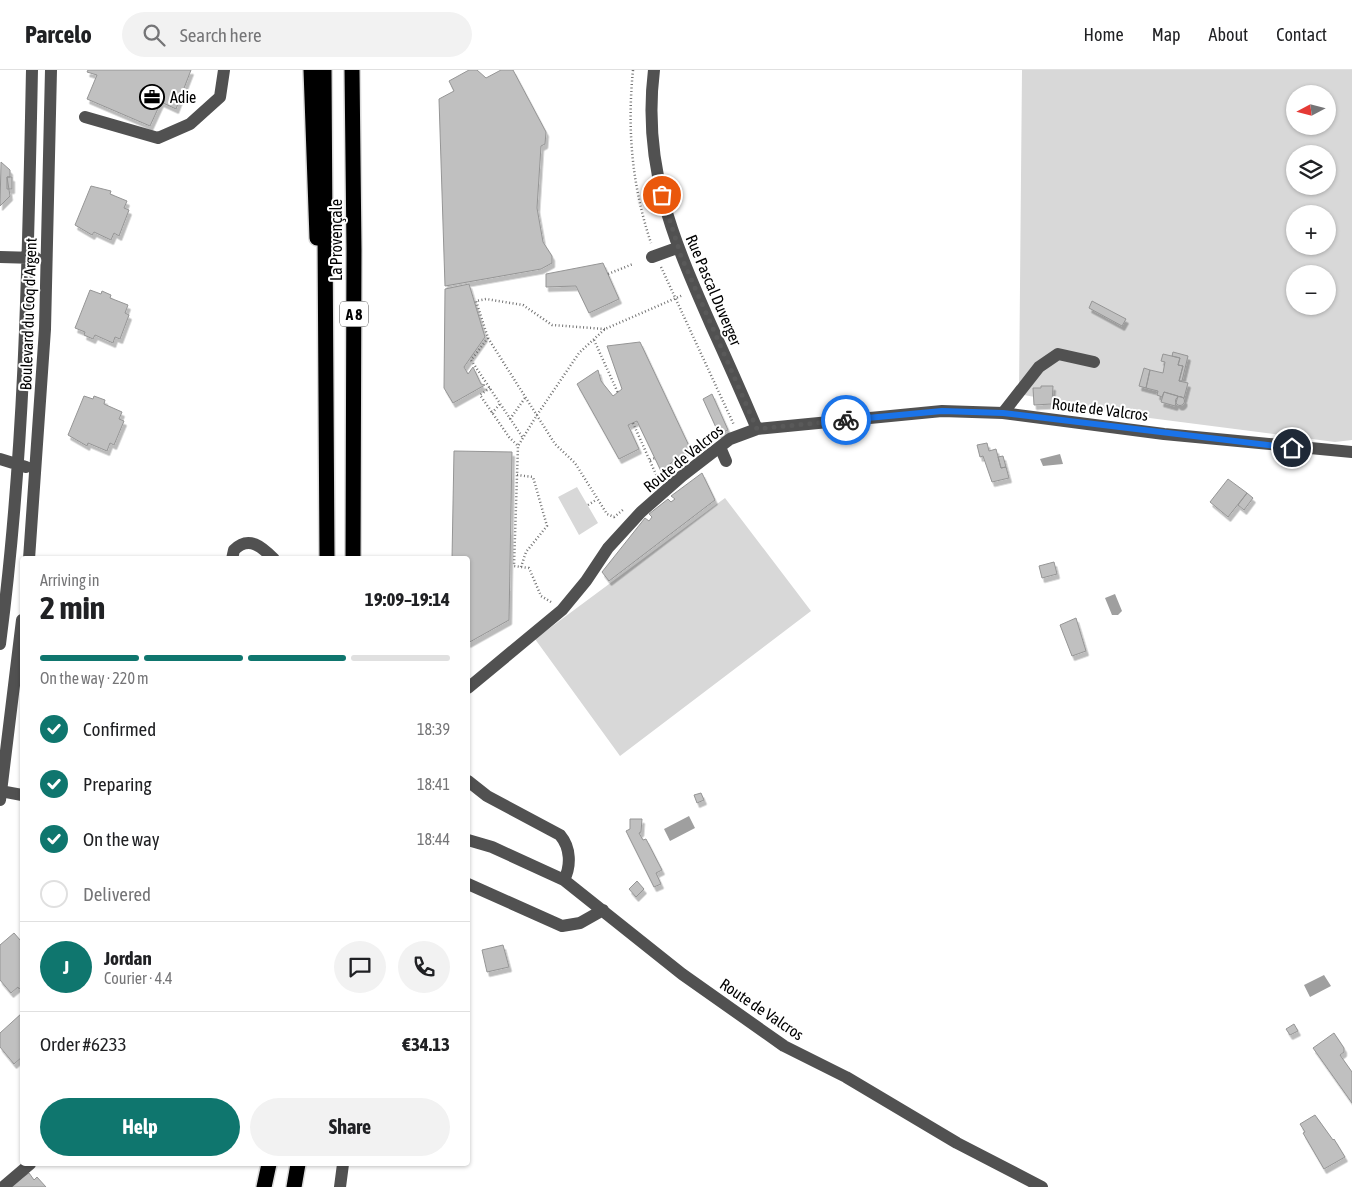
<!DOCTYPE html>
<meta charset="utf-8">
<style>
body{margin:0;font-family:"Asap Condensed",sans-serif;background:#f2f2f2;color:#202124;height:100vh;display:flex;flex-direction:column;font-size:19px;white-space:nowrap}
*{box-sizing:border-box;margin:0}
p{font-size:16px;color:#757577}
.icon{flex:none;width:28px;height:28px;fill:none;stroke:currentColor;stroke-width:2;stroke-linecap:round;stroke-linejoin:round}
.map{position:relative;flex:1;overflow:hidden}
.sheet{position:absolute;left:20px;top:486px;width:450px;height:610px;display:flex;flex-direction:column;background:#fff;border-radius:5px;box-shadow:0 1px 4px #0004}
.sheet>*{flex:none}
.needle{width:32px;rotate:263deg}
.fabs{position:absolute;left:1286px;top:15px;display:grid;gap:10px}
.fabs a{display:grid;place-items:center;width:50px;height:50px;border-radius:50%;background:#fff;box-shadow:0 1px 4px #0004;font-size:25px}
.pin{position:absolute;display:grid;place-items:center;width:42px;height:42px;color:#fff;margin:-21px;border:2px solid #fff;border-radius:50%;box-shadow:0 1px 5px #0007}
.courier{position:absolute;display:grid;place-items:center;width:50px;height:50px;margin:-25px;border:4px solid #1a73e8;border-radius:50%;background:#fff;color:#222;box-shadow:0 1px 6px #0007}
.summary em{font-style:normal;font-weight:700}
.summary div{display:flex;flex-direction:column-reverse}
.summary{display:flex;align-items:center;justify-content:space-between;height:85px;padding:0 20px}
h1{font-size:32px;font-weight:700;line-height:38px}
.bar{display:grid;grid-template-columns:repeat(4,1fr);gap:8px 5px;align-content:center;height:60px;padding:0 20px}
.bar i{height:6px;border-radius:4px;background:#e0e0e0}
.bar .current{background:#0f766e}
.bar p{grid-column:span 4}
.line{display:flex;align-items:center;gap:12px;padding:0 20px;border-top:1px solid #e0e0e0}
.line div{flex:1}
.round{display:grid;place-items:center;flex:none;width:52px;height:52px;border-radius:26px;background:#f2f2f2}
ol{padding:0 20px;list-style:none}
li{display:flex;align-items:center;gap:15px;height:55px}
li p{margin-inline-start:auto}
li .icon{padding:5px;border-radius:50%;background:#0f766e;color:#fff;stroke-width:4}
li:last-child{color:#757577}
li i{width:28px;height:28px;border:2px solid #e0e0e0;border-radius:50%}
.cta{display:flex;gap:10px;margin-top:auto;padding:10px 20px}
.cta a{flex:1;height:58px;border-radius:30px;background:#0f766e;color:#fff;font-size:20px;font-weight:700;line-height:58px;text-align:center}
.cta a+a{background:#f2f2f2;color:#202124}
header{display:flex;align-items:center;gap:30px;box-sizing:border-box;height:70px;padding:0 25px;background:#fff;border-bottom:1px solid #e0e0e0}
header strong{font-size:24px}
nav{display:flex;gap:28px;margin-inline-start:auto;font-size:18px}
.search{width:350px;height:45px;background:#f2f2f2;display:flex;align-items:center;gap:12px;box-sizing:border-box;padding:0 18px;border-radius:28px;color:#757577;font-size:19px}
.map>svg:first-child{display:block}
.green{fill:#d8d8d8;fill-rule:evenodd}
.water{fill:#9f9f9f}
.building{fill:#c0c0c0;stroke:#959595;filter:url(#shadow)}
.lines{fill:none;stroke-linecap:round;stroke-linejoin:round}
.highway-casing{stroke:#dbdbdb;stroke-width:18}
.path{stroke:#737373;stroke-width:2.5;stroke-dasharray:1 2.5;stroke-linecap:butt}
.minor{stroke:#515151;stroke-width:12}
.highway{stroke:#000;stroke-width:15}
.done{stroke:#595959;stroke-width:5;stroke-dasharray:0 9}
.route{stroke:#1a73e8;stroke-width:6}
.labels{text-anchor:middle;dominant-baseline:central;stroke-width:4;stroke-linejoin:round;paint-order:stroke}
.shield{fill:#fff;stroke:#4c4c4c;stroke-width:1}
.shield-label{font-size:15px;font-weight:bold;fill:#000}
.poi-label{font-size:16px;fill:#000;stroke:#fff;text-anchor:start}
.street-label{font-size:16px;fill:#000;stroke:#fff}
</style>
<header>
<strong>Parcelo</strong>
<div class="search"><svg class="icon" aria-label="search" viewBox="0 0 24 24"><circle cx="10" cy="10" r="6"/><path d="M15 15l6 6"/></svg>Search here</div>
<nav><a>Home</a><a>Map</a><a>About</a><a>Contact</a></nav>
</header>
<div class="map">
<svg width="1352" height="1117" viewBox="0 0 1352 1117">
<defs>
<filter id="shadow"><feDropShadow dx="2.5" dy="4.5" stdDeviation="0" flood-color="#0004"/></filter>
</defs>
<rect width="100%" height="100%" fill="#fff"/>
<!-- green -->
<path class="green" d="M1022,0h330v370l-17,2 -201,-26 -115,-22zM1295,24h33v32h-33zM1295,84h33v32h-33zM1295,144h33v32h-33zM1295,204h33v32h-33z
M577,417l21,36 -19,12 -21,-38z
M725,428l86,113 -191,145 -85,-117z"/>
<!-- water -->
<path class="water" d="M1060,384l3,10 -20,2 -3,-7z
M1115,524l7,17 -4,4h-6l-7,-17z
M689,746l6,12 -25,13 -6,-12z
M1324,905l7,11 -21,11 -6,-12z"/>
<!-- building -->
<path class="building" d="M88,0h103l-15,39 -15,-7 -11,24 -63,-27 10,-24 -10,-3z
M469,0h8l9,8 15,-8h12l33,62 -1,12 -4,2 -4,62 6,34 9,14v7l-11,6 -96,17 -6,-187 15,-8 -5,-10z
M1,92l9,8v7h-3l3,19 -10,10z
M7,107h5v12h-5z
M91,116l20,5 -1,3 17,7 -3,7 5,2 -10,26 -5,-3 -3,7 -17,-8 -2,3 -17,-10z
M603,193l16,36 -30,14 -13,-27 -30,1v-13z
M469,214l16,53 -21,30 4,7 5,-7 8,17 4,1 -32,18 -9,-15 1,-99z
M90,220l11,4 1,-3 9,4 -1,3 18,7 -3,8 4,2 -9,24 -5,-2 -2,6 -18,-8 -2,4 -9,-4 1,-3 -10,-4z
M1092,231l34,18 -4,7 -33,-18z
M640,272l50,106 -29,23 -24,-50 -9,4 11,24 -20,10 -42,-75 21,-14 3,11 12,15 9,-7 -15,-43z
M1173,282l15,4 -6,25h-3l4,-15 -5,-1 2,-7 -8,-2z
M1163,284l17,4 -2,7 5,1 -4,15 9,2 -4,15 -20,-6 -2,5 -5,-2 1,-4 -12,-3 4,-18 13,3 2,-11 -4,-1z
M1144,298l6,2 -4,18 -7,-2z
M1041,316h12l-1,18 -18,1 -1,-17h8z
M1164,322l14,4 -3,10 -14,-4z
M712,324l16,36 -9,4 -16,-35z
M84,326l9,3 1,-3 11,4 -1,4 18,8 -3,7 5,2 -10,24 -4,-2 -3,8 -19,-8 -1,3 -19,-11z
M1175.5 331a4.5 4.5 0 1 1 9 0a4.5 4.5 0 1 1-9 0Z
M987,373l2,8 7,-2 5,19 5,-1 3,11 -17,4 -9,-26 -3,1 -3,-12z
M454,381l58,1 -3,168 -41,23v-84h-16z
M1003,386l3,11 -5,1 -3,-11z
M702,403l13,27 -106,81 -7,-9 43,-54 4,3 3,-4 -3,-3 19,-15 3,3 4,-3 -4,-3z
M1228,409l19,14 -19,24 -18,-15z
M1247,423l6,5 -9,12 -6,-5z
M1054,492l3,12 -15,4 -3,-12z
M1076,548l10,33 -14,5 -12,-31z
M701,723l3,7 -7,3 -3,-8z
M630,749h12l-1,13 -2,1 4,7 3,-1 16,31 -6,3 5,11 -7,3 -28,-56 4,-2z
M637,811l7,8 -8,8 -7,-8z
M14,863l7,8 1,-1v47l-3,2 -1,-2 -7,6 -11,-13v-35z
M503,875l6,22 -22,5 -5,-22z
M22,943v44l-8,7 -14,-17v-14z
M1294,954l4,7 -8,4 -4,-6z
M1334,963l10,15v4l-4,3 12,17v31l-39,-55z
M1315,1045l18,25 1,-1 11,18 -21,12 -21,-36 2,-1 -5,-8z
M29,1103l5,7 3,-3 9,10h-38z"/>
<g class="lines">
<defs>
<path id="highway" d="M311,0l6,168
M324,0l3,489
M352,0l2,179 -1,310
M264,1117l5,-23
M294,1117l4,-23"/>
</defs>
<!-- highway casing -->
<use href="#highway" class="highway-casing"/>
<!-- path -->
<path class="path" d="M633,0c-6,60 -1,116 18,173
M661,197l73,158
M608,204l25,-10
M605,259l-53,-4 -29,-20 -37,-6 -10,2 12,37 67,106 20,19 32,51 7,3 10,-8
M488,268l-17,22 52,78
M594,270l24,53
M490,318l-10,7 29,42 9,9
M492,343l8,-9
M510,349l15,-21
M633,353l25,56 -1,1
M650,390l5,-2
M517,405l16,2 14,49 -21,26 -5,15
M588,435l8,-5
M551,532l-10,-6 -12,-28 -15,-2 4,-120 19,-31 42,-62 26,-24 78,-34"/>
<!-- minor -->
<path class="minor" d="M654,0c-12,96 19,169 57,255 16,35 31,69 46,104
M85,47l73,21 32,-14 30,-27 4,-27
M0,187l36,1
M652,187l25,-9
M1003,343l36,-46 19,-13 36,8
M720,377l6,14
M0,389l26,8
M29,489l16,-230 6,-259
M232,489l2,-9c15,-15 28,-3 40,9
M0,574c25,-190 28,-382 32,-574
M468,618l94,-78 24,-29 22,-33 33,-36 41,-36 48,-37 27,-10 185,-18 61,2 161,21 188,18
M468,711l19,15 73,39c11,13 11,31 4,45
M0,721l22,4
M0,730l22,-180
M468,770l24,7 72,33 118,94 102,72 62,31 111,66 85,44
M468,814l94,42 18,-3 23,-13
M3,1117l27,-23
M340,1117l3,-23"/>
<!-- highway -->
<use href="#highway" class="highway"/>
</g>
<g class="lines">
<!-- done -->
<path class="done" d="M662,125l19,61 76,173 89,-9"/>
<!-- route -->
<path class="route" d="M846,350l96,-9 61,2 289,35"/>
</g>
<!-- icons -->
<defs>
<symbol id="office-ring" viewBox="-11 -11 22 22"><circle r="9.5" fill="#fff" stroke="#000" stroke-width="1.5"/><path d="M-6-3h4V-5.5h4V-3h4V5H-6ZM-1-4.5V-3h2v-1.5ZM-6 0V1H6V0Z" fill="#000"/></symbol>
</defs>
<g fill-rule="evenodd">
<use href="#office-ring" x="138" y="13" width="28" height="28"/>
</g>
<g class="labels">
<!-- shield labels -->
<rect class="shield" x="340" y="231.5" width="28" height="25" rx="4"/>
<g class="shield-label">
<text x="354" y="244">A 8</text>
</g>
<!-- poi labels -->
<g class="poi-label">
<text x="170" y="27">Adie</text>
</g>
<!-- street labels -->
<g class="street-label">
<text transform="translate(336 170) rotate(-90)">La Provençale</text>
<text transform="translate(714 220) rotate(67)">Rue Pascal Duverger</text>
<text transform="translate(28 244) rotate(-88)">Boulevard du Coq d'Argent</text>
<text transform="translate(1100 339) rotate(7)">Route de Valcros</text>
<text transform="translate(683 388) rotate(-39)">Route de Valcros</text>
<text transform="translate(762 939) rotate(34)">Route de Valcros</text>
</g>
</g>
</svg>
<div class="fabs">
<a><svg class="needle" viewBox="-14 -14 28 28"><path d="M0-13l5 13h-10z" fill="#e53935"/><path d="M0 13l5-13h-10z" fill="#757577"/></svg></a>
<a><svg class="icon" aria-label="layers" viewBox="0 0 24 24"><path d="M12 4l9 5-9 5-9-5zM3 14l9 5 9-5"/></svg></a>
<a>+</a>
<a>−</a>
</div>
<div class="pin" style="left:662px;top:125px;background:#ea580c"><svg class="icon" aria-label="bag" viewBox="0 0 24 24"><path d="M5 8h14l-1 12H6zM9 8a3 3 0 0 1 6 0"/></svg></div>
<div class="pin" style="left:1292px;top:378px;background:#1f2937"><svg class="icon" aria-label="home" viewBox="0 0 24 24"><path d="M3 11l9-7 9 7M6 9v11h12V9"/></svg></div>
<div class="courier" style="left:846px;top:350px"><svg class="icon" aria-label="bike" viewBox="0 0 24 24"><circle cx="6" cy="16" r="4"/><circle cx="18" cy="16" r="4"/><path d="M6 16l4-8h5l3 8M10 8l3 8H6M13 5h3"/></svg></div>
<section class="sheet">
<div class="summary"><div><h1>2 min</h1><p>Arriving in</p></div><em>19:09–19:14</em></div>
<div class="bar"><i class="current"></i><i class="current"></i><i class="current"></i><i></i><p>On the way · 220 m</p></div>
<ol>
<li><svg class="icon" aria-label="check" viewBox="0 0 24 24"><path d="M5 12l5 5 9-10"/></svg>Confirmed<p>18:39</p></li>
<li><svg class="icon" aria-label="check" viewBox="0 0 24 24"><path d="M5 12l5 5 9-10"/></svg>Preparing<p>18:41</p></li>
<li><svg class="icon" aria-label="check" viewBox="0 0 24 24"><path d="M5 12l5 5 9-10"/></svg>On the way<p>18:44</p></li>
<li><i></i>Delivered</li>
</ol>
<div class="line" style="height:90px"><b class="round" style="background:#0f766e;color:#fff">J</b><div><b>Jordan</b><p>Courier · 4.4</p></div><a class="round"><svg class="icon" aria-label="chat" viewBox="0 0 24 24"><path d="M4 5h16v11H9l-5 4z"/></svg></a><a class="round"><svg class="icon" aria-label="phone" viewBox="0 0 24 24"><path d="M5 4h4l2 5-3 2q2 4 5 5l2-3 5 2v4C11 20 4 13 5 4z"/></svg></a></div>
<div class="line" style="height:65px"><div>Order #6233</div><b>€34.13</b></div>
<div class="cta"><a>Help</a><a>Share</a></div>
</section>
</div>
